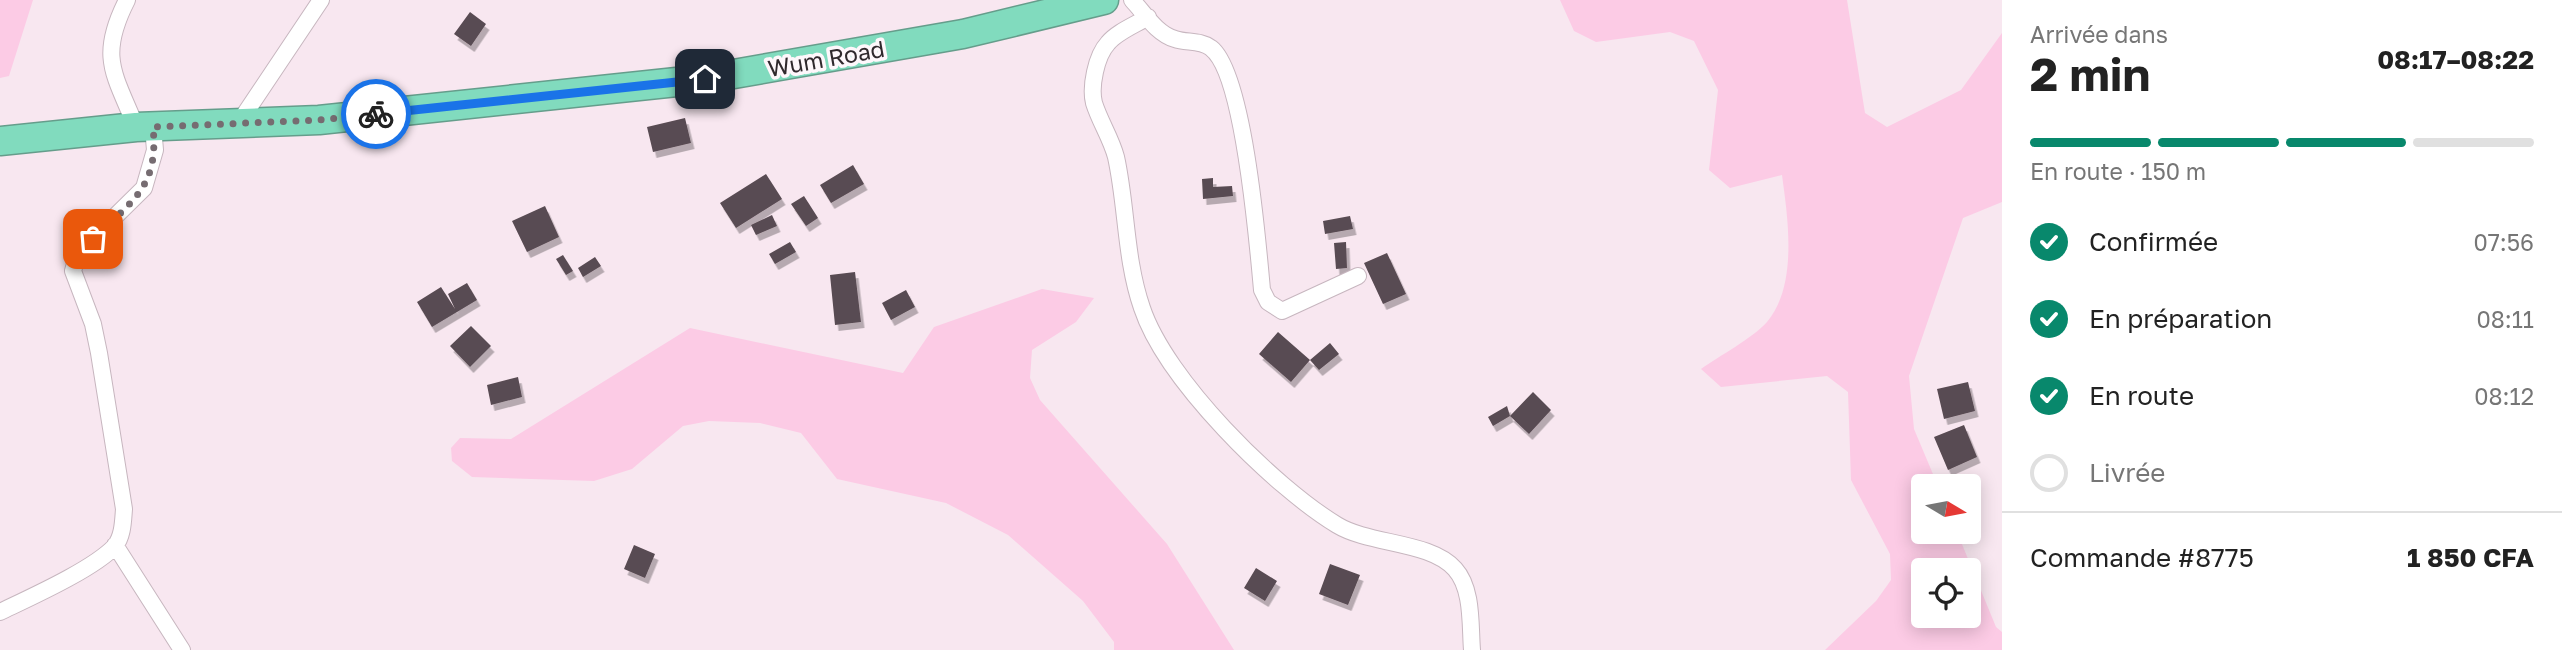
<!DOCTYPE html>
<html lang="fr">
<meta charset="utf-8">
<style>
body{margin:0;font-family:"Golos Text",sans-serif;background:#f2f2f2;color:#222;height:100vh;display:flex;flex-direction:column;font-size:26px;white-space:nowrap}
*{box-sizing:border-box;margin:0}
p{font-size:23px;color:#767676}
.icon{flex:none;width:38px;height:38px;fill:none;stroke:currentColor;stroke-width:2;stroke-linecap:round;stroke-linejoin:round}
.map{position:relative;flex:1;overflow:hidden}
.drawer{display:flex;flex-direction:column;background:#fff;width:560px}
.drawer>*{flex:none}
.needle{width:46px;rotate:100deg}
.tools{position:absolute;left:1911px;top:474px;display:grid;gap:14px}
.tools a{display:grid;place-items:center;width:70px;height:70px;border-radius:7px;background:#fff;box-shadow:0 4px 18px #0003;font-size:35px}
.pin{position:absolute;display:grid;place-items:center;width:60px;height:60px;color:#fff;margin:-30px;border-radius:14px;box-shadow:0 4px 10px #0006}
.courier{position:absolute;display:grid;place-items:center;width:70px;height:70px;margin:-35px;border:5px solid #1a73e8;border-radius:50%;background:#fff;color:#222;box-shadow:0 2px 9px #0007}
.headline em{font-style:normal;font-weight:700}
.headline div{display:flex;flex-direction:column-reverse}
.headline{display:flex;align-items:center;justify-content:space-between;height:119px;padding:0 28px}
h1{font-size:46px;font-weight:700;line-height:52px}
.bar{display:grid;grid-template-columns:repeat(4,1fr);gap:10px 7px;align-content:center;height:84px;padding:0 28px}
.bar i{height:9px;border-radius:5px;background:#e0e0e0}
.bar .active{background:#08886c}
.bar p{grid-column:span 4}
.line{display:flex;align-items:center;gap:18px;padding:0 28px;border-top:2px solid #e0e0e0}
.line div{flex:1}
ol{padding:0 28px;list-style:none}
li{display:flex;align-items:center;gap:21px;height:77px}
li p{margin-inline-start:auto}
li .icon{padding:7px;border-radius:50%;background:#08886c;color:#fff;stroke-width:4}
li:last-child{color:#767676}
li i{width:38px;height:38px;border:4px solid #e0e0e0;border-radius:50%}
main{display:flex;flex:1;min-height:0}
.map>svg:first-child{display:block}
.green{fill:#fccbe5;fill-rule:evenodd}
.building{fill:#594b52;filter:url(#shadow)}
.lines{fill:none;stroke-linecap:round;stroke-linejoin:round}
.street-casing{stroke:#c7b6bf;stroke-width:18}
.highway-casing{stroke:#659d8b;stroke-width:31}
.street{stroke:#fff;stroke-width:16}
.highway{stroke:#81dbbe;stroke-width:28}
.done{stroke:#766c71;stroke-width:7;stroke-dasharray:0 12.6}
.route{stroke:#1a73e8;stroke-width:9}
.labels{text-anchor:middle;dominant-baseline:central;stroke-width:7;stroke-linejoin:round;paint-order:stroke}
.street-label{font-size:23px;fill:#30292d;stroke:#fef7fb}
</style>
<main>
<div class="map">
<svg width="2002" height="650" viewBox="0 0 2002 650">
<defs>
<filter id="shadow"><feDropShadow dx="3.5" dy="6" stdDeviation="0" flood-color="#0004"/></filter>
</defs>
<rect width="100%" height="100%" fill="#f8e7f0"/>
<!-- green -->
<path class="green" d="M0,0h33l-24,76 -9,2z
M1560,0h287l18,113 22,14 74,-37 41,-57v169l-39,16 -54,158 5,53 24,57h-15v46h34l39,95 6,5v18h-177l51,-49 15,-21 -1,-26 -39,-74 -3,-88 -21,-16 -106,11 -20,-18c18,-13 52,-31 66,-47 31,-37 21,-103 15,-147l-52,13 -21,-18 9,-80 -24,-49 -24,-9 -74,10 -22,-11zM1969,570v46h-46v-46z
M1042,289l52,9 -18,24 -44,28 -2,28 10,22 127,144 67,106h-120v-8l-31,-41 -75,-66 -62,-32 -109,-24 -36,-46 -41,-10 -51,-2 -26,5 -51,43 -38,12 -122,-4 -20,-16 -1,-13 9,-10 51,1 179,-111 213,45 31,-46z"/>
<!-- building -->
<path class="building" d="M470,12l16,12 -15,22 -17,-12z
M685,118l6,25 -38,9 -6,-25z
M853,165l11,19 -33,19 -11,-18z
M766,174l16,25 -46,29 -16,-25z
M1213,178v9l19,-1 1,10 -30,3 -1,-20z
M804,196l14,22 -12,8 -15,-22z
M545,206l14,31 -32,15 -15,-31z
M772,215l5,11 -21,9 -5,-10z
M1350,216l3,13 -28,5 -2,-13z
M790,242l6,10 -21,12 -6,-10z
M1346,242l1,26 -11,1 -2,-26z
M1387,253l19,41 -23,10 -19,-41z
M563,255l10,16 -7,4 -10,-16z
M595,257l6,9 -18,11 -5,-9z
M855,272l6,50 -26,3 -5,-50z
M467,283l10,17 -45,27 -15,-25 24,-15 14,22 -7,-15z
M906,290l9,17 -24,13 -9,-17z
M471,326l20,20 -21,21 -20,-21z
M1278,332l32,28 -19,22 -32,-28z
M1330,343l9,11 -20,16 -9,-10z
M518,377l4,20 -31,8 -4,-20z
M1968,382l7,29 -31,8 -7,-30z
M1533,392l18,18 -22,24 -19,-18 -17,10 -5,-9 19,-11 3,10z
M1964,425l13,32 -29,13 -14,-33z
M634,545l21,9 -10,24 -21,-9z
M1330,564l30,11 -12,30 -29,-11z
M1256,568l21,13 -12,20 -21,-13z"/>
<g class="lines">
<defs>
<path id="street" d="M127,0c-29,57 -13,73 9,127
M1132,0c13,14 25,34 43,39 11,4 26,1 36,9 33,25 47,198 51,242l6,12 14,9 76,-35
M1148,17c-13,8 -31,15 -40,26 -12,13 -18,44 -14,60 6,19 17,35 22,54 11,50 9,102 26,151 24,72 131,178 195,217 33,20 93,16 118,44 18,20 15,56 17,81
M238,124l83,-124
M115,545l67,105
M0,612c29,-14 94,-43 115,-66 8,-10 8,-25 9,-37l-25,-156 -6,-29 -20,-53 5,-18 66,-65 11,-38 -2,-23"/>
<path id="highway" d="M0,141l136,-14 183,-7 386,-41 258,-45 141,-34"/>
</defs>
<!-- street casing -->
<use href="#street" class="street-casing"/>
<!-- highway casing -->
<use href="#highway" class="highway-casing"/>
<!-- street -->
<use href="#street" class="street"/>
<!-- highway -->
<use href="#highway" class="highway"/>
</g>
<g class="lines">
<!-- done -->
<path class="done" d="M93,239c40,-39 66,-52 60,-112l166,-7 57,-6"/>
<!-- route -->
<path class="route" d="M376,114l329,-35"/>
</g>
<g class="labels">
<!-- street labels -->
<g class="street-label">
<text transform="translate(826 58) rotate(-10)">Wum Road</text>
</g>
</g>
</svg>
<div class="tools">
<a><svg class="needle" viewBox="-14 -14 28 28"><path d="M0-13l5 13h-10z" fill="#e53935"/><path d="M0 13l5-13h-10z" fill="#767676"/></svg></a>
<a><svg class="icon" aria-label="locate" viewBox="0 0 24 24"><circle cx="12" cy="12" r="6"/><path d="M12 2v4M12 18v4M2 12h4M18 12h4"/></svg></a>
</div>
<div class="pin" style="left:93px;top:239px;background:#ea580c"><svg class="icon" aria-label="bag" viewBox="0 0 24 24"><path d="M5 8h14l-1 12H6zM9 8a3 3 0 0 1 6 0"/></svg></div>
<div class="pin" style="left:705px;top:79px;background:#1f2937"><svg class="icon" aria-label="home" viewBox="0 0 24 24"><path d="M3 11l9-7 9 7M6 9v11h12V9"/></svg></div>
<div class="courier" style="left:376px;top:114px"><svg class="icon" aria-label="bike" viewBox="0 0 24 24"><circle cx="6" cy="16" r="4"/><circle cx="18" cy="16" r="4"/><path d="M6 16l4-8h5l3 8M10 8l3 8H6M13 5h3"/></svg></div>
</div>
<section class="drawer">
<div class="headline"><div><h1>2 min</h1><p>Arrivée dans</p></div><em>08:17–08:22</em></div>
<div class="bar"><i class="active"></i><i class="active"></i><i class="active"></i><i></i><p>En route · 150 m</p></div>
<ol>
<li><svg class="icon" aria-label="check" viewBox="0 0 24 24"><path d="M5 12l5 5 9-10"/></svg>Confirmée<p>07:56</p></li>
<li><svg class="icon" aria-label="check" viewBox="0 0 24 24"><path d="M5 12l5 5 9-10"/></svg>En préparation<p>08:11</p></li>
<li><svg class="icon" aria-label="check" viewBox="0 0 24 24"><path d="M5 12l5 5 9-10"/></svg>En route<p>08:12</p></li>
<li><i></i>Livrée</li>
</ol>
<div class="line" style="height:91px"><div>Commande #8775</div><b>1 850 CFA</b></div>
</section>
</main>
